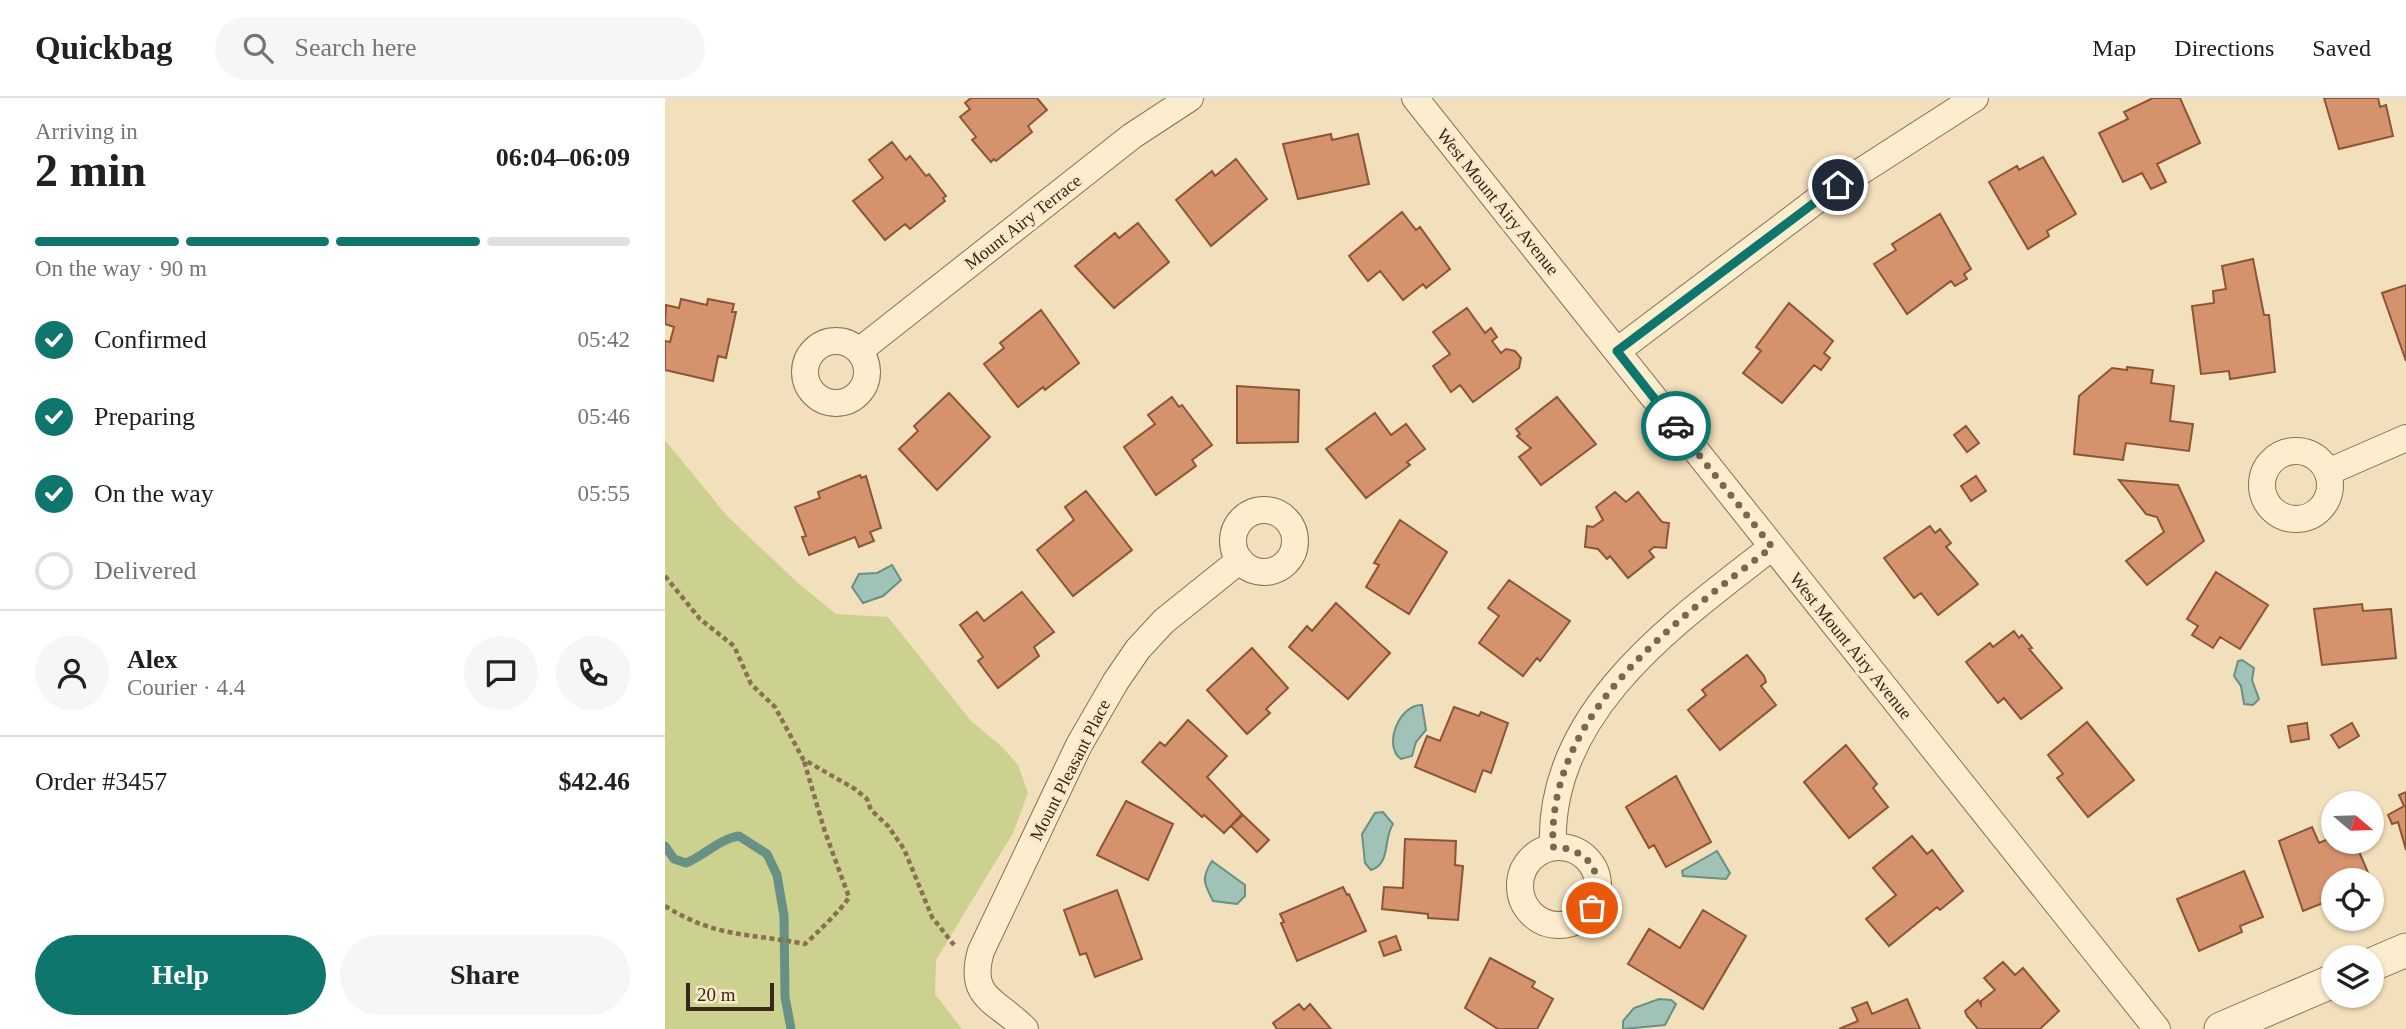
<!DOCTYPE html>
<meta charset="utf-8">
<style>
body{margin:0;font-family:"Times New Roman",serif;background:#f6f6f6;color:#202124;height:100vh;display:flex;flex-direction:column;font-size:26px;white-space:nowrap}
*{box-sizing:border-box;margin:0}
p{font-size:23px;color:#757577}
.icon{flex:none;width:38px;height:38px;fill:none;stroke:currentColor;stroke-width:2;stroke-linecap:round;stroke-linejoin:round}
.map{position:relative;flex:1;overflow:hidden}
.drawer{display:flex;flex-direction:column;background:#fff;width:665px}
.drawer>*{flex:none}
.needle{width:46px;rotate:109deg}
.buttons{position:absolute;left:1656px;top:693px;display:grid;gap:14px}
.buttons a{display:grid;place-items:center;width:63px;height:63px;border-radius:50%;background:#fff;box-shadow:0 2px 5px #0004;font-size:35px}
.scale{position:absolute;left:21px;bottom:18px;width:88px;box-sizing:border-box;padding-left:7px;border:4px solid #38271a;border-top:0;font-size:19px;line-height:24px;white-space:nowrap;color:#38271a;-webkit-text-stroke:5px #f9eacc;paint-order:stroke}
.pin{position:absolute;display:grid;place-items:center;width:60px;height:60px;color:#fff;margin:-30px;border:4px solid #fff;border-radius:50%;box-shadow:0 2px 7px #0007}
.courier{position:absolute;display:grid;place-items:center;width:70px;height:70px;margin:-35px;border:5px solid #0f766e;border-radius:50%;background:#fff;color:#222;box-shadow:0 2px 9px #0007}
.headline em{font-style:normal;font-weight:800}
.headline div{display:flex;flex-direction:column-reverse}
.headline{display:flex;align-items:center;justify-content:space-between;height:119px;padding:0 35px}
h1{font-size:46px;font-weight:800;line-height:52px}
.bar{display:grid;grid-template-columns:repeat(4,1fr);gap:10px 7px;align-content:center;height:84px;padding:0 35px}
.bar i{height:9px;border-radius:5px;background:#e0e0e0}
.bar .active{background:#0f766e}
.bar p{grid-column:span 4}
.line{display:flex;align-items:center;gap:18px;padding:0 35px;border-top:2px solid #e0e0e0}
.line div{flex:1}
.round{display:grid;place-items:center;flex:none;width:74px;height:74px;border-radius:37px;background:#f6f6f6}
ol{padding:0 35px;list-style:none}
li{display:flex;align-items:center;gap:21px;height:77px}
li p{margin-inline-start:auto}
li .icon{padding:7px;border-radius:50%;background:#0f766e;color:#fff;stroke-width:4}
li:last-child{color:#757577}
li i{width:38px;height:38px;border:4px solid #e0e0e0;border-radius:50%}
.cta{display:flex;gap:14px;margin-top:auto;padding:14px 35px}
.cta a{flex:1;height:80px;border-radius:42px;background:#0f766e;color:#fff;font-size:28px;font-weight:800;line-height:80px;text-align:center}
.cta a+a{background:#f6f6f6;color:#202124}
header{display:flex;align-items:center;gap:42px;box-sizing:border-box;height:98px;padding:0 35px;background:#fff;border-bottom:2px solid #e0e0e0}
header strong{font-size:33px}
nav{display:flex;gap:38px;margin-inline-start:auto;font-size:24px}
.search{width:490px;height:63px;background:#f6f6f6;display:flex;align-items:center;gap:18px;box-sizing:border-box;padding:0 24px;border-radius:38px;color:#757577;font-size:26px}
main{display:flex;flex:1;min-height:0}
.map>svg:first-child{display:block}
.green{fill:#ccd18f}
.water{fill:#a0c2b7;stroke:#679184;stroke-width:2}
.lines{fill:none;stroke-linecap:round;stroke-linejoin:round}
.stream{stroke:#679184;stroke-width:9}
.building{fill:#d4936d;stroke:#8d5537;stroke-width:2}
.minor-casing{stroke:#8b6f53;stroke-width:28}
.tertiary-casing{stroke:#8b6f53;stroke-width:35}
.path{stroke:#8b6f53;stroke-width:4.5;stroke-dasharray:5 3.5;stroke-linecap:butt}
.minor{stroke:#fcedcf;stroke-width:26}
.tertiary{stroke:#fcedcf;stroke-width:33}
.done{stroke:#796752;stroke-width:7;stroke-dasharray:0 12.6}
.route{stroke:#0f766e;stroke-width:9}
.labels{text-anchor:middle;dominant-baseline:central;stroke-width:7;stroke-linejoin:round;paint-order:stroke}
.street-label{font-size:18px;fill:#38271a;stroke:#f9eacc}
</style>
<header>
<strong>Quickbag</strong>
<div class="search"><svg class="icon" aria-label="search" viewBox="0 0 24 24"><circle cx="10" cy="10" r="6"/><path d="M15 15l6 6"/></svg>Search here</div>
<nav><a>Map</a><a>Directions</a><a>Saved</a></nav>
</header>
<main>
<section class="drawer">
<div class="headline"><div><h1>2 min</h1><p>Arriving in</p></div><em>06:04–06:09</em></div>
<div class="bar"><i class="active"></i><i class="active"></i><i class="active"></i><i></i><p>On the way · 90 m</p></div>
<ol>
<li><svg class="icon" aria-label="check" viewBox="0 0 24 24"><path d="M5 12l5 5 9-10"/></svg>Confirmed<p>05:42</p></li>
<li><svg class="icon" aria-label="check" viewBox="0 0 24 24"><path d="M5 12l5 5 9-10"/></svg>Preparing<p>05:46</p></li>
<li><svg class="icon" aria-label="check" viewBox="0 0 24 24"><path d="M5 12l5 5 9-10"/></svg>On the way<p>05:55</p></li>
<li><i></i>Delivered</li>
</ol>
<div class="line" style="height:126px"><a class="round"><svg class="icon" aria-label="person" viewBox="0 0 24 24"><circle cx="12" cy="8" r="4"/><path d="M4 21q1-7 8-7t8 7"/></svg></a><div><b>Alex</b><p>Courier · 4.4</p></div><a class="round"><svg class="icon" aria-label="chat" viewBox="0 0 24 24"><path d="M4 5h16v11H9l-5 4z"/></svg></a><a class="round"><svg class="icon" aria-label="phone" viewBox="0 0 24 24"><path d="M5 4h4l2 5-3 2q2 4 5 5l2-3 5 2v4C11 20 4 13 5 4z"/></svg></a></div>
<div class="line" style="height:91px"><div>Order #3457</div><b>$42.46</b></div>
<div class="cta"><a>Help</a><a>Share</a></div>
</section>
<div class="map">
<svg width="1741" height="931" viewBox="0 0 1741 931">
<rect width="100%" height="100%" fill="#f2dfbb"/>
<!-- green -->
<path class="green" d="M0,342l62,76 72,68 37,30 52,3 83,104 30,25 17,19 10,28 -15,40 -77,127 -1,34 27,35h-297z"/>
<!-- water -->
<path class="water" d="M227,467l9,15 -18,16 -20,7 -11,-16 7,-13 18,-1z
M1577,562l12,8 -2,12 7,19 -6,6 -9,-1 -3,-18 -7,-10 4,-15z
M757,607l4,25 -10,12 -4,14 -11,3c-19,-14 -1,-55 21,-54z
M718,714l10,12c-10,15 -2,40 -22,46l-6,-7 -3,-29 13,-21z
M1052,753l13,22 -4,6 -43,-3 -1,-5z
M547,763l33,24v11l-8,8 -24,-3c-8,-17 -13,-21 -1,-40z
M994,901l12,1 5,4 -11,21 -42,4v-8l11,-13z"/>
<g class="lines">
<!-- stream -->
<path class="stream" d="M0,748l9,13 12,4c19,-8 33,-24 53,-27l28,18 10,21 7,41 1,81 6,32"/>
</g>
<!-- building -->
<path class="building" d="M306,0h66l10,12 -19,16 4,6 -36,29 -2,-2 -3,3 -19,-22 4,-3 -16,-20 10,-8 -5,-6z
M1488,0h27l20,45 -43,21 9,18 -15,7 -9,-16 -19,9 -24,-49 29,-14 -4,-7z
M1659,0h54l2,9 6,-2 7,31 -54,13z
M666,36l1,6 26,-6 11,50 -71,15 -15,-55z
M227,44l14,18 4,-4 16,20 3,-2 17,22 -3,2 2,3 -35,28 -5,-5 -20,16 -32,-39 30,-23 -14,-18z
M1378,59l33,57 -29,17 2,5 -21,13 -39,-67 28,-16 2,4z
M571,61l31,40 -56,47 -35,-46 36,-29 3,5z
M737,114l14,18 4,-3 30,42 -24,19 -3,-4 -20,16 -23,-29 -12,10 -19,-25z
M1275,116l31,55 -7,5 3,5 -12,7 -4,-5 -44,33 -33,-50 22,-14 -4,-6z
M473,125l31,39 -55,46 -39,-42 40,-33 4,5z
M1588,161l11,56h5l6,57 -45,7 -1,-8 -28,3 -9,-68 22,-3 -1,-12 13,-2 -4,-23z
M1741,187v76l-24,-68z
M16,201l26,6 1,-6 26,5 -2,8h4l-10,46 -8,-2 -5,25 -48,-11v-29l5,1 4,-15 -9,-3 1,-19 13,3z
M1124,205l44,38 -9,12 6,5 -9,12 -7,-5 -32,38 -39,-30 18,-22 -5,-4z
M802,210l18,25 6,-5 6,9 -5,4 9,12 5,-4 9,2 6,7 -2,10 -46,34 -13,-17 -9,7 -18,-26 17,-12 -17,-22z
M376,212l38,53 -34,27 -2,-3 -25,20 -34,-43 20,-16 -4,-5z
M1462,269l26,3 -2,13 23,3 -4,35 23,3 -4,27 -63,-8 -3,17 -49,-6 5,-58 33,-28 15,2z
M572,288l62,4 -1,52 -61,1z
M284,295l41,44 -53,53 -38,-41 19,-18 -4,-5z
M507,299l7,10 3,-2 30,40 -20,15 4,6 -40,29 -32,-48 31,-23 -7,-9z
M892,299l39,47 -55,41 -22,-28 12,-9 -14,-12 3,-2 -4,-5z
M710,315l16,22 15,-11 19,25 -18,13 3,3 -44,33 -40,-49z
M1301,328l13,17 -12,9 -13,-17z
M195,377l1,3 5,-2 15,52 -11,4 4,9 -15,6 -4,-10 -46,18 -7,-18 4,-1 -11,-29 25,-9 -2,-6z
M1311,378l10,15 -15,10 -10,-15z
M1454,382l59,5 26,56 -57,44 -21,-24 38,-29 -7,-15 -11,-3z
M421,393l46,59 -59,46 -36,-46 37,-30 -9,-13z
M950,394l11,10 12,-10 24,30 7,1 -3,25 -12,-1 -5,4 5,6 -26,21 -18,-22 -3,3 -9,-10 -13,-2 2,-21 6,1 10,-7 -7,-13z
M735,422l47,32 -38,62 -43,-27 13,-22 -5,-2z
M1265,428l5,7 5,-4 11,14 -5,4 32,37 -40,31 -17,-22 -7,5 -30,-40z
M1551,474l52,33 -28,44 -20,-12 -7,11 -21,-13 6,-9 -11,-7z
M844,482l61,41 -30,40 -3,-3 -14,18 -44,-33 20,-27 -11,-8z
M357,494l32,40 -20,15 5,9 -41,32 -20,-27 5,-4 -23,-32 17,-13 7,9z
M671,505l54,50 -42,46 -59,-52 18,-21 5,5z
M1697,506l1,7 28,-2 5,49 -74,7 -8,-56z
M1349,533l5,7 3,-3 10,13 -3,1 33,39 -41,31 -17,-21 -6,5 -32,-41 24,-19 3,4z
M587,550l36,40 -22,21 4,4 -23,21 -40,-44z
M1082,557l17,21 2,6 -5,4 15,19 -56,45 -32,-40 18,-15 -4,-5z
M789,609l25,9 2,-4 27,11 -17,50 -8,-3 -8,22 -60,-25 12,-31 13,5z
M523,622l39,36 -20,21 35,37 -18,19 -20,-18 -2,2 -60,-55 18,-20 5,4z
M1422,624l47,58 -46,37 -31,-39 6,-4 -15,-19z
M1642,625l2,16 -18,3 -3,-16z
M1687,625l7,13 -20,12 -8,-13z
M1181,647l31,39 -4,4 15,19 -39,31 -45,-56z
M1011,678l35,66 -45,25 -12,-22 -5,3 -23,-41z
M1741,694v58l-8,-28 -6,2 -4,-9 16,-9 -5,-11z
M461,703l47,23 -25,56 -51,-25z
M578,717l26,25 -12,12 -26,-26z
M1647,729l7,16 14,-6v5h22l14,33 -12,5h-24v19l-30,12 -24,-70z
M1247,738l15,18 5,-4 31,41 -23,19 -3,-3 -48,39 -23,-27 30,-24 -23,-27z
M740,741l51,2 -1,24 8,1 -5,54 -30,-2v-4l-46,-5 2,-22 19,1z
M1579,773l19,46 -23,9 2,6 -43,19 -22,-52z
M678,789l4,8 2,-1 17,37 -69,30 -16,-38 3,-1 -4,-8z
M452,792l25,69 -47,18 -9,-24 -6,2 -16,-45z
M1038,812l43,26 -43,73 -75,-45 21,-35 31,19z
M731,838l5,14 -17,6 -5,-14z
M825,860l45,24 -3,5 21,12 -16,30h-39l-33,-21z
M1338,864l12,13 8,-7 36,43 -19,18h-62l-11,-13 -2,-5 13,-11 3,5v-4l14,-11 -11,-12z
M1242,901l13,30h-81l19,-8 -6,-13 15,-6 5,12z
M634,906l5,6 6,-6 21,25h-54l-4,-6z"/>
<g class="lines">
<defs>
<path id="minor" d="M750,0l742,931
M140 274a31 31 0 1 1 62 0a31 31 0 1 1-62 0Z
M194,253l273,-215 58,-38
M952,253l204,-154 154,-99
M1597 387a34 34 0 1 1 68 0a34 34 0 1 1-68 0Z
M1663,374l78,-34
M568 443a31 31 0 1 1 62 0a31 31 0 1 1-62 0Z
M855 788a39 39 0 1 1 78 0a39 39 0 1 1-78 0Z
M888,749c-6,-136 123,-225 219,-300
M360,931c-28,-29 -58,-30 -44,-78l98,-206 37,-64 22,-32 26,-28 76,-61"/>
<path id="tertiary" d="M1706,867l35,-15
M1556,931l112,-48"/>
</defs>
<!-- minor casing -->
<use href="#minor" class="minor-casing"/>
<!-- tertiary casing -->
<use href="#tertiary" class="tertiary-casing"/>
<!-- path -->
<path class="path" d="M0,478l35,43 34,27 17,38 24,23 28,52 52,30 12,10 4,11 17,16 16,23 28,68 22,28
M0,808c51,32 84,27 140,38 10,-9 39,-37 44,-47l-24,-65 -21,-71"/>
<!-- minor -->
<use href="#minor" class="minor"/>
<!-- tertiary -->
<use href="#tertiary" class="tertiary"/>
</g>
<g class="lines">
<!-- done -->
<path class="done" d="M927,810c14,-33 -2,-60 -39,-61 -6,-135 123,-226 219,-300l-96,-121"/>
<!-- route -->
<path class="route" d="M1011,328l-59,-75 221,-166"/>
</g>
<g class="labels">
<!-- street labels -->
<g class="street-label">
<text transform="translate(833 104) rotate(51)">West Mount Airy Avenue</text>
<text transform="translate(358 124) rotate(-38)">Mount Airy Terrace</text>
<text transform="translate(1186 548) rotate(51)">West Mount Airy Avenue</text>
<text transform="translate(405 672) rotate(-63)">Mount Pleasant Place</text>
</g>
</g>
</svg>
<div class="buttons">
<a><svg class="needle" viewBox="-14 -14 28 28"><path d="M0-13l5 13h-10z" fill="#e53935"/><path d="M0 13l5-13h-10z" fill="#757577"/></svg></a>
<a><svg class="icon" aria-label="locate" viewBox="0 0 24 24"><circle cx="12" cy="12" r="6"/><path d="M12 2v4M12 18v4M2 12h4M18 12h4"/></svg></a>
<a><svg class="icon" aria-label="layers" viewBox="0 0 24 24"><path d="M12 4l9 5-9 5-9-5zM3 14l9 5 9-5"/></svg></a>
</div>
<div class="scale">20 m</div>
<div class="pin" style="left:927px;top:810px;background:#ea580c"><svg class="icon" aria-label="bag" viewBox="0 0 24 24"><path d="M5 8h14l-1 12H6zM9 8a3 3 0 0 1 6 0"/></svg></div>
<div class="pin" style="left:1173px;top:87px;background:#1f2937"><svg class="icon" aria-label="home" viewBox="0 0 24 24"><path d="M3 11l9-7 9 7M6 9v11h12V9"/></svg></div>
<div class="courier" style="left:1011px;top:328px"><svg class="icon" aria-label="car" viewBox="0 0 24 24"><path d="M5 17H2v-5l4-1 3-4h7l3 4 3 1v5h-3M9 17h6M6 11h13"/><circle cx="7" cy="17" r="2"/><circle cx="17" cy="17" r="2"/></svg></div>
</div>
</main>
